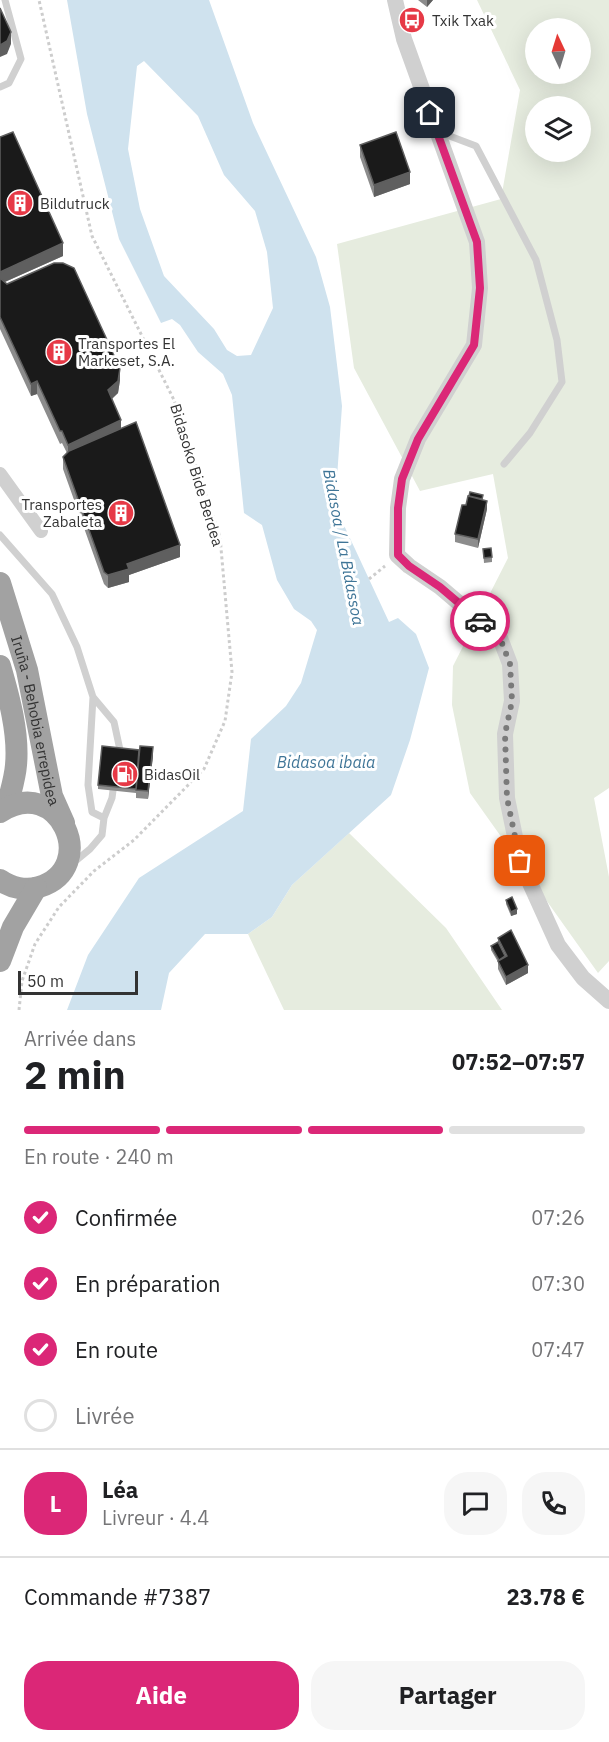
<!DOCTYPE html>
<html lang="fr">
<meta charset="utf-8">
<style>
body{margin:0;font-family:"IBM Plex Sans",sans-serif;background:#f6f6f6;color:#202124;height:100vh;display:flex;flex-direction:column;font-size:22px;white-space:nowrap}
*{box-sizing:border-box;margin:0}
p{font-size:20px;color:#757577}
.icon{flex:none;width:33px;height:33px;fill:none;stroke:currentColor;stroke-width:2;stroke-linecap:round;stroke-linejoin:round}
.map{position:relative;height:1010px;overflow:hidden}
.drawer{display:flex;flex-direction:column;background:#fff;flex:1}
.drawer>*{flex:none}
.needle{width:39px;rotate:356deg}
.tools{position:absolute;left:525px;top:18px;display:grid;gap:12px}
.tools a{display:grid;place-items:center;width:66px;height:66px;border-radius:50%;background:#fff;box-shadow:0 6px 24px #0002;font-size:30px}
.scale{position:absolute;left:18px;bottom:15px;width:120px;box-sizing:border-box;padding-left:6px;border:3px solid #333;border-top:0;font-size:16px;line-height:21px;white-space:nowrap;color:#333;-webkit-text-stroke:4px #fff;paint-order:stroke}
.pin{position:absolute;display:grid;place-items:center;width:51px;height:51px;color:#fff;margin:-26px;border-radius:12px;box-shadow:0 3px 9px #0006}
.courier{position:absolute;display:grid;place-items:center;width:60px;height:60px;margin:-30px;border:4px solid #db2777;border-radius:50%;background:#fff;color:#222;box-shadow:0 2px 8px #0007}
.overview em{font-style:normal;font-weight:700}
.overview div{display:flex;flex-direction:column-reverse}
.overview{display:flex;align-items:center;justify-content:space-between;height:102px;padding:0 24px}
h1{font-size:39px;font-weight:700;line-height:45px}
.bar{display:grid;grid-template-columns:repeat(4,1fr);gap:9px 6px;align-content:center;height:72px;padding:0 24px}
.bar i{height:8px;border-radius:4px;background:#e0e0e0}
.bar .selected{background:#db2777}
.bar p{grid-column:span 4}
.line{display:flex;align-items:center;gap:15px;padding:0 24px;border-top:2px solid #e0e0e0}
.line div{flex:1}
.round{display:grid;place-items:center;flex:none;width:63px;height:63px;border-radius:24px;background:#f6f6f6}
ol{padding:0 24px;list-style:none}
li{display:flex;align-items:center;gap:18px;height:66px}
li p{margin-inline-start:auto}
li .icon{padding:6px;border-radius:50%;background:#db2777;color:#fff;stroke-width:4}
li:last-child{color:#757577}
li i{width:33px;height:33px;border:3px solid #e0e0e0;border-radius:50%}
.cta{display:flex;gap:12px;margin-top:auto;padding:12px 24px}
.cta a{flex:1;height:69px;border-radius:24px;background:#db2777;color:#fff;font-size:24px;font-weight:700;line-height:69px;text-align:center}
.cta a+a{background:#f6f6f6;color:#202124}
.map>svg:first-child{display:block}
.green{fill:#e6ecdf;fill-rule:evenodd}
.water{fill:#cfe2ee;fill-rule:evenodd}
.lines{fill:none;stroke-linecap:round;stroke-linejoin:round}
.path{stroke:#cdcdcd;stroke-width:3;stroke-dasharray:3 3;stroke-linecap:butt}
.service{stroke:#d0d0d0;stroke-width:7}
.minor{stroke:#d0d0d0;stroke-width:14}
.tertiary{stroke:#d0d0d0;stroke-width:16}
.trunk{stroke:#a2a2a2;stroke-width:22}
.wall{fill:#8c8c8c}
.shaded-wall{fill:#5f5f5f}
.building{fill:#1a1a1a;stroke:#5f5f5f;stroke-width:1.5}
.done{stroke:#7a7a7a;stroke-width:6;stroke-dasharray:0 10.8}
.route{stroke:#db2777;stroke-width:8}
.labels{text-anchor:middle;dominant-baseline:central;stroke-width:6;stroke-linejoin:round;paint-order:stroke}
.poi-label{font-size:15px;fill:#333;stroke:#fff;text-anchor:start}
.street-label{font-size:15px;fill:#333;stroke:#fff}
.water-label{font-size:16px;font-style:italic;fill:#3f7597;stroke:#fff}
</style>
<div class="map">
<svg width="609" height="1010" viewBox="0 0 609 1010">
<rect width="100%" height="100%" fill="#fff"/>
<!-- green -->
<path class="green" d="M477,0h132v788l-15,10 15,79v84l-11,12 -128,-180 -18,-88 1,-39 55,-108 -15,-84 -73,17 -66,-123 -17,-124 164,-45 19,-109zM536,28h44v46h-44zM536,106h44v46h-44z
M349,833l97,95 56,82h-218l-36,-76 24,-17 20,-32z"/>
<!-- water -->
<path class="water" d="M67,0h142l44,123 63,134 14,50 12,99 -7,100 54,116 9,-4 18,16 13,34 -19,72 -19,55 -99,90 -20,32 -24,17h-43l-36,39 -8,37h-94l21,-55 51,-77 104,-67 8,-72 35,-33 15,-23 16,-53 -6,-9 -17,-12 -17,-29 -15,-55 -18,-12 -12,-118 -9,-21 -25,-22 -18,-27 -8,-6 -11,4 -42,-84 -32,-125zM144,61l54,55 26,59 31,36 12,41 6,56 -22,47 -14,1 -10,-6 -13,-21 -50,-53 -24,-67 -12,-60 9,-83z"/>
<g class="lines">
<!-- path -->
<path class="path" d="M369,579l16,-13
M19,1010l3,-29 13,-37 24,-37 35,-36 40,-31 70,-71 21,-48 7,-49 -12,-135 -46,-137 -82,-164 -53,-236"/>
<!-- service -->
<path class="service" d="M0,87l9,-4 12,-24 -16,-59
M439,132l37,14 60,114 21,80 5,42 -32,51 -26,31
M0,535l52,59 25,53 16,50 21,25 6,28 -1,7
M93,697l-5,88 4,27 12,6
M73,863l17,-14 12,-14 2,-17 8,-20 2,-15"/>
<!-- minor -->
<path class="minor" d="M0,474l41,57"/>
<!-- tertiary -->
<path class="tertiary" d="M395,0l9,39 73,203 3,46 -6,57 -56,94 -16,40 -4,29 -1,47 12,11 31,21 60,51 10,26 2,37 -7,33 2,64 13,63 38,84 25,33 26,23"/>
<!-- trunk -->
<g class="trunk">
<path id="s1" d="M0,583l27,87 25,126 12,27"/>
<path d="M0,666c9,31 19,67 16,99 -1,14 -6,28 -9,42"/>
<path d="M0,812c59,-39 101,56 39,75 -13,4 -28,1 -39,-7"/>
<path d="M0,961l13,-34 23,-39"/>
</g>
</g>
<!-- wall -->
<path class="wall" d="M418,0h15l-6,7z
M0,137l63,119 -58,26 115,98 -2,13 -6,6 9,30 59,128 -51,18v7l-21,6 -4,-4 -41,-115v-12l4,-4 -5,-10 -2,1 -23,-50 -6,2 -31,-67z
M360,145l50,39 -36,13 -14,-40z
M483,500l4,9 -9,39 -23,-6v-8l11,-29z
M483,549l9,8v5l-8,1z
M153,756l-5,43 -12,-1v-5l-38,-4v-4z
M506,900l11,14 -6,2 -5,-12z
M498,938l30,35 -22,12 -8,-16v-7l-7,-12v-4l7,-4z"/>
<!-- shaded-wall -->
<path class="shaded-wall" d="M427,0h6l-6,7z
M11,32v12l-4,10 -7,3v-12z
M410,172v12l-36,13v-12z
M63,243v13l-63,28v-12z
M120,368v12l-2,13 -10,9v-12z
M37,381v13l-6,2v-12z
M121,420v12l-53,25v-12z
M487,501v8l-9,39v-9z
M180,545v12l-51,18v7l-21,6v-13l19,-11z
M153,747v9l-5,43v-8z
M517,909v5l-6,2v-4z
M528,965v8l-22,12v-8z"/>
<!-- building -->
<path class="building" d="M0,8l11,24 -4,9 -7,4z
M13,132l50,111 -63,29v-135z
M396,132l14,40 -36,13 -14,-40z
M54,263h9l11,5 46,100 -2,13 -10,9 13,30 -53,25 -6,-14h-2l-23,-50 -6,3 -31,-67v-38h1l6,5z
M136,422l44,123 -53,19 2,5 -21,6 -4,-3 -41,-115 6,-6z
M470,492l13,3 -1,4 -13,-3z
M468,496l19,5 -9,38 -23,-5 7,-29h4z
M491,548l1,9 -8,1 -1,-9z
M102,746l37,4 -3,39 -38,-4z
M140,746l13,1 -5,44 -12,-1z
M512,897l5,12 -6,3 -5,-12z
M511,930l17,35 -22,12 -8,-16 9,-5 -9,-18z
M498,942l7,14 -6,4 -8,-14z"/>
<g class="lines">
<!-- done -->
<path class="done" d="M480,621l20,17 10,26 2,37 -7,33 2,64 13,63"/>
<!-- route -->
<path class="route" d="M430,113l47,129 3,46 -6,57 -56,94 -16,40 -4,29v47l11,11 31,21 40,34"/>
</g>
<!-- icons -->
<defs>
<symbol id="bus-disc" viewBox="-11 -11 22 22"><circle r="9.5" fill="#e63946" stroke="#fff"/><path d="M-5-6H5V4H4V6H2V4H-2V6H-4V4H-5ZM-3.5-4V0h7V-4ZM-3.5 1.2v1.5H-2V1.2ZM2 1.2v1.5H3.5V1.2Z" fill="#fff"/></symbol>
<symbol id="building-disc" viewBox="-11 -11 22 22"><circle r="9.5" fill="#e63946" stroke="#fff"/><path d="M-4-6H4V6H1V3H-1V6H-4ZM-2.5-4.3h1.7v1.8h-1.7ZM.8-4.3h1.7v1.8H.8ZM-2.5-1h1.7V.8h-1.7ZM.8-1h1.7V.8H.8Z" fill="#fff"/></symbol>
<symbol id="fuel-disc" viewBox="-11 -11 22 22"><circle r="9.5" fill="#e63946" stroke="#fff"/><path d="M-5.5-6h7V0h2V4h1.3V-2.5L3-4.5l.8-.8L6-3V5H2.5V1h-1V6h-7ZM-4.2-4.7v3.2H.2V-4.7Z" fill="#fff"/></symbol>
</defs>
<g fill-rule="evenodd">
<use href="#bus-disc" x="397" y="5" width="30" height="30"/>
<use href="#building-disc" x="5" y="188" width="30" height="30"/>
<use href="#building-disc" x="44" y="337" width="30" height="30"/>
<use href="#building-disc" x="106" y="498" width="30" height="30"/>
<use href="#fuel-disc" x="110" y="759" width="30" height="30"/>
</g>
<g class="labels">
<!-- poi labels -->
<g class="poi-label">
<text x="432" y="20">Txik Txak</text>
<text x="40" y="203">Bildutruck</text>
<text x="78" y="343">Transportes El<tspan x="78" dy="17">Markeset, S.A.</tspan></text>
<text x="102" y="504" text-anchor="end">Transportes<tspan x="102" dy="17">Zabaleta</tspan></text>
<text x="144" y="774">BidasOil</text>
</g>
<!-- street labels -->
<g class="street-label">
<text transform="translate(197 475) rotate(73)">Bidasoko Bide Berdea</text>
<text stroke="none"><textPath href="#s1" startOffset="142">Iruña - Behobia errepidea</textPath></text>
</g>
<!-- water labels -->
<g class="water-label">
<text transform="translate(344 547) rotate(79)">Bidasoa / La Bidassoa</text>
<text x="326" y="762">Bidasoa ibaia</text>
</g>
</g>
</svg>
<div class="tools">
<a><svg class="needle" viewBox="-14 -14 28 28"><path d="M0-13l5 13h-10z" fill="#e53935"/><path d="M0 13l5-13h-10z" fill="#757577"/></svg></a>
<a><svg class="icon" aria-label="layers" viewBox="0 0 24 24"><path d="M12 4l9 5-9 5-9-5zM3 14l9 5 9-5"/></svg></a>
</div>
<div class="scale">50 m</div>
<div class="pin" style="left:520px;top:861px;background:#ea580c"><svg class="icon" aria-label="bag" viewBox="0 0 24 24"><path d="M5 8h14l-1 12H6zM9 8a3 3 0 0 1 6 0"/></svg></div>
<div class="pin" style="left:430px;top:113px;background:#1f2937"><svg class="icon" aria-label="home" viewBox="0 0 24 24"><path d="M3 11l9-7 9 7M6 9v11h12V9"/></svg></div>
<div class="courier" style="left:480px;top:621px"><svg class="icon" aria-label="car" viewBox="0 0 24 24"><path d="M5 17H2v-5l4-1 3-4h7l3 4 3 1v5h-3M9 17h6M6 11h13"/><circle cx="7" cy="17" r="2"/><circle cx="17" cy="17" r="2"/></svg></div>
</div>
<section class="drawer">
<div class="overview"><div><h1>2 min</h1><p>Arrivée dans</p></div><em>07:52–07:57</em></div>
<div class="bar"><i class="selected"></i><i class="selected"></i><i class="selected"></i><i></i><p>En route · 240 m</p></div>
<ol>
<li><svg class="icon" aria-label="check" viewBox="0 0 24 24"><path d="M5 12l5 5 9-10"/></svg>Confirmée<p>07:26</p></li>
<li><svg class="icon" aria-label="check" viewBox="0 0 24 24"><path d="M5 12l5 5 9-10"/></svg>En préparation<p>07:30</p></li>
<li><svg class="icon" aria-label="check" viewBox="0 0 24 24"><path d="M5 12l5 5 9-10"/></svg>En route<p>07:47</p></li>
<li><i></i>Livrée</li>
</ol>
<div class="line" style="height:108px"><b class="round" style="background:#db2777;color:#fff">L</b><div><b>Léa</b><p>Livreur · 4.4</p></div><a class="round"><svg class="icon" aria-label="chat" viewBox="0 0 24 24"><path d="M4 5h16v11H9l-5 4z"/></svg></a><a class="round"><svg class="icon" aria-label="phone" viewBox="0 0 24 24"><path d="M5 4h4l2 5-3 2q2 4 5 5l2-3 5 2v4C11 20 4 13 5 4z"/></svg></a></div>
<div class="line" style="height:78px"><div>Commande #7387</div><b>23.78 €</b></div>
<div class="cta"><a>Aide</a><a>Partager</a></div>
</section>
